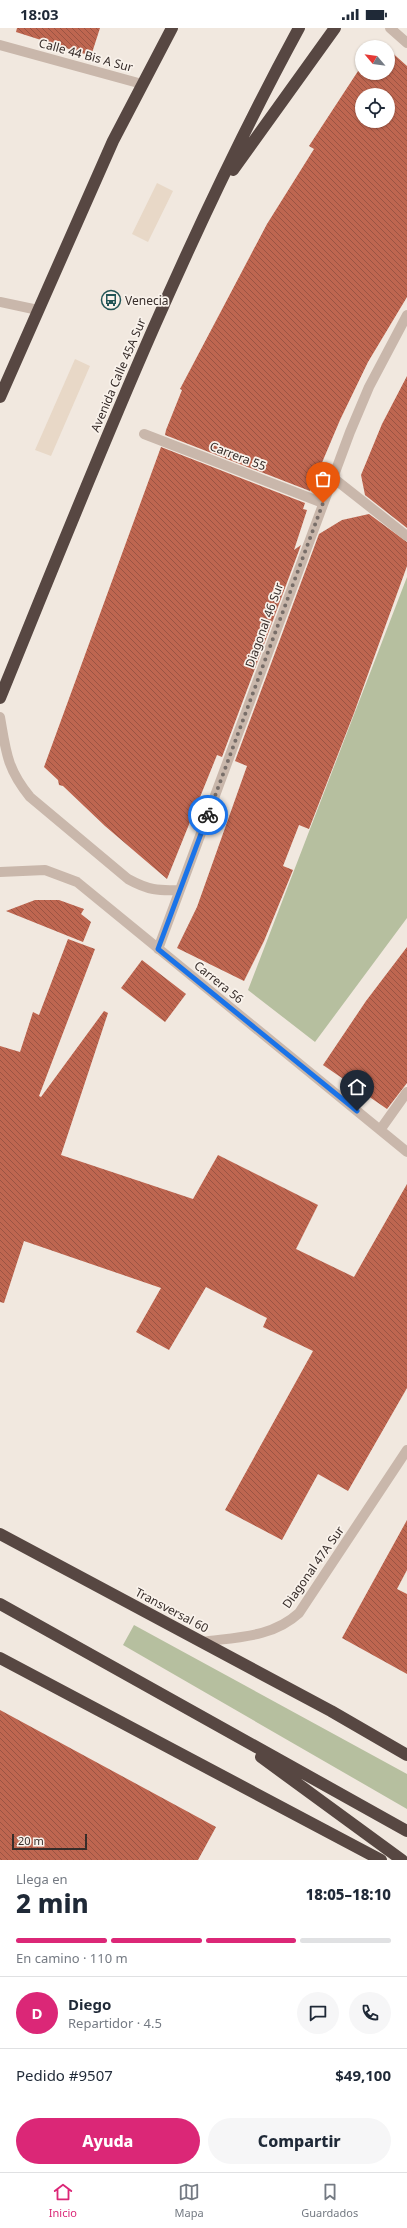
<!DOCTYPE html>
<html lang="es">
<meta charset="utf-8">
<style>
body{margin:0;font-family:"Noto Sans",sans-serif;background:#f6f6f7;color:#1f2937;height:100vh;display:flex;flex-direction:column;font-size:15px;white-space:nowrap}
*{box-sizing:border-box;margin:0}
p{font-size:13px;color:#747a83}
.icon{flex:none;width:22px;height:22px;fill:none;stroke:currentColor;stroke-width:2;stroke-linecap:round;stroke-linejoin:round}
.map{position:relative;height:1832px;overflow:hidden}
.sheet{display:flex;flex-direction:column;background:#fff;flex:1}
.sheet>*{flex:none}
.needle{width:26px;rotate:299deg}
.buttons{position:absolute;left:355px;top:12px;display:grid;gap:8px}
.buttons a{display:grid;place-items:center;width:40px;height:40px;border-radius:50%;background:#fff;box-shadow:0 1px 3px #0004;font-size:20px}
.scale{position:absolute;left:12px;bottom:10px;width:75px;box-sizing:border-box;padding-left:4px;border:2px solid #372d2a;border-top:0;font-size:11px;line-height:14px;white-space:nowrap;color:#372d2a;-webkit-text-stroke:3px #f9f2eb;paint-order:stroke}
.pin{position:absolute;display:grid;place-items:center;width:34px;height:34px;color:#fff;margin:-41px -17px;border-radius:50% 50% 50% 0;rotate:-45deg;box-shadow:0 0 4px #0007}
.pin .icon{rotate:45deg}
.courier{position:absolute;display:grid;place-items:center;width:40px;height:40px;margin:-20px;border:3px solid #1a73e8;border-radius:50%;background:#fff;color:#222;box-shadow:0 1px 5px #0007}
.overview em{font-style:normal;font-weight:800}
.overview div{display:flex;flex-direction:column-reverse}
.overview{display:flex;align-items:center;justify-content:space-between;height:68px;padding:0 16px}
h1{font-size:26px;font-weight:800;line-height:30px}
.bar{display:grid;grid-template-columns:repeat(4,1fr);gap:6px 4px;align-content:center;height:48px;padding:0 16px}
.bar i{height:5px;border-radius:3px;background:#e0e1e3}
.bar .active{background:#db2777}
.bar p{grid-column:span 4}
.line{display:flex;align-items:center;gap:10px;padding:0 16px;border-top:1px solid #e0e1e3}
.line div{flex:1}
.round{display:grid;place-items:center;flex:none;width:42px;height:42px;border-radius:21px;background:#f6f6f7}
.cta{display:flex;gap:8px;margin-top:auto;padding:8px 16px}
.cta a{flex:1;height:46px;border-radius:24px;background:#db2777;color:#fff;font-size:16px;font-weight:800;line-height:46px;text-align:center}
.cta a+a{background:#f6f6f7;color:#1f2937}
.status{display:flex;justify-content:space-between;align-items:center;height:28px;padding:0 20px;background:#fff;direction:ltr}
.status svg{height:11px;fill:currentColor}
.menu{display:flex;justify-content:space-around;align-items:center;height:56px;border-top:1px solid #e0e1e3;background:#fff;font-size:11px;color:#747a83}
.menu a{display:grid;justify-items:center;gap:2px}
.menu .active{color:#db2777}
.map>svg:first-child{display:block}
.green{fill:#b6bf9f}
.plaza{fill:#e8d8c7}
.building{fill:url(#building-back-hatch);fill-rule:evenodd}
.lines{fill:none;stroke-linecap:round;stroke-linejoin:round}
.street{stroke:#c9b7ab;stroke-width:10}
.highway{stroke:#574742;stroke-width:12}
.done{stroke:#786e69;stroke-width:4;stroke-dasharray:0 7.2}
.route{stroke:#1a73e8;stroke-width:5}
.labels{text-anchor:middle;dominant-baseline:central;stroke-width:3.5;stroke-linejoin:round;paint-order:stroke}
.street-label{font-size:12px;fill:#372d2a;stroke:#f9f2eb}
.poi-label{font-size:12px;fill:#372d2a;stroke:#f9f2eb;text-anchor:start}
</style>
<div class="status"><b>18:03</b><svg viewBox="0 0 49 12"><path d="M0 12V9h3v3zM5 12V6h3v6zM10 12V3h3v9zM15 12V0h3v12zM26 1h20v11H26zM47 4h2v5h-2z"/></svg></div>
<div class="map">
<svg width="407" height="1832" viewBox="0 0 407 1832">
<defs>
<pattern id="building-back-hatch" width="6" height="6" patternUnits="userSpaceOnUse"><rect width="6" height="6" fill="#be6650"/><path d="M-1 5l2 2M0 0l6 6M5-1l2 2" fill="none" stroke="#9b5443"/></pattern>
</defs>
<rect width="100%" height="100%" fill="#f1e8df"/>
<!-- green -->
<path class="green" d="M407,549v341l-92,124 -67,-52z
M134,1597l273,149v35l-284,-164z"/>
<!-- plaza -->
<path class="plaza" d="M157,155l16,8 -25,51 -16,-8z
M75,331l15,7 -39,90 -16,-6z"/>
<!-- building -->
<path class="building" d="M17,0h83l-9,28 -75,-24z
M388,21l19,17v231l-39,65 -28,58 -30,71 -145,-56 1,-5 16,-40 -2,-1 87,-165 47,-75 -5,-3 53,-81v8h26zM362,67h26v26h-26z
M407,348v152l-42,-33 -4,-20 21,-51z
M161,419l144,56 -2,6 4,1 -13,40 7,-5 -79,212 -5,-2 -50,124 -62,-53 -42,-40 -4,-1 -1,-5 -14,-13z
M369,486l38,28v24l-53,147 -45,116 -10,-4 -16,41 10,4 -29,71 -20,40 -67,-33 20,-41 50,-141 -12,-5 84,-227 23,-14z
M35,872h24l25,9 -3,5 10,8 -8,20 -77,-31z
M68,911l27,10 -56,147 2,1 63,-86 4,2 -47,142 132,44 25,-44 100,50 -22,44 58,28 53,-93v204l-59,103 -30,-17 -36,66 -57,-30 88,-159 -50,-24 4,-9 -61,-31 -37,63 -33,-18 25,-44 -137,-47 -20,62 -4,-1v-256l20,6 13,-40 6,3z
M407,919v136l-20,26 -64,-44 43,-64z
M142,932l44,34 -21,28 -44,-34z
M407,1492v50l-10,19 10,5v80l-65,-36z
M0,1682l216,117 -18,33h-198z"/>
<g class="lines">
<!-- street -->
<path class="street" d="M390,0l17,15
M0,17l142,39
M0,274l38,8
M144,406l179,69
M332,449l75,59
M0,689c6,35 7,52 30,80l98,82c20,11 30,12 52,11
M0,844l45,-2 32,12 330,270
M158,921l192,-517 19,-45 38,-72
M380,1102l27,-38
M201,1614c35,-5 71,-4 98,-29l108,-163"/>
<!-- highway -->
<path class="highway" d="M233,142l102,-142
M0,369l113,-256 59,-113
M0,670c92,-226 182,-455 299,-670
M0,1506l331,177 76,44
M0,1576l407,227
M0,1630l381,202
M261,1729l141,103"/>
</g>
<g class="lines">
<!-- done -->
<path class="done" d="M208,787l115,-312"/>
<!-- route -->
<path class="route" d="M208,787l-50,134 199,162"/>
</g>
<!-- icons -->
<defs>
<symbol id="bus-ring" viewBox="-11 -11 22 22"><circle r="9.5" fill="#f9f2eb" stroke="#225556" stroke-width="1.5"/><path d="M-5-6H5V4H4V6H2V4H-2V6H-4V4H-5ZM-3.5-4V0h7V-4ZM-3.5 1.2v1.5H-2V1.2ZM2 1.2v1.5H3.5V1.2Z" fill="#225556"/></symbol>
</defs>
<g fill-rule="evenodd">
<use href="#bus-ring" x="100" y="261" width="22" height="22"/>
</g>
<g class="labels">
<!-- street labels -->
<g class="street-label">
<text transform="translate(86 27) rotate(15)">Calle 44 Bis A Sur</text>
<text transform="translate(118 347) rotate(-67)">Avenida Calle 45A Sur</text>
<text transform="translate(238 428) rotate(21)">Carrera 55</text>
<text transform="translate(264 597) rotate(-70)">Diagonal 46 Sur</text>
<text transform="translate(219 954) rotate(39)">Carrera 56</text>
<text transform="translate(313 1539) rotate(-55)">Diagonal 47A Sur</text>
<text transform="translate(172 1582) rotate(28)">Transversal 60</text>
</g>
<!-- poi labels -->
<g class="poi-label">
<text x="125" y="272">Venecia</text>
</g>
</g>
</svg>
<div class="buttons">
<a><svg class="needle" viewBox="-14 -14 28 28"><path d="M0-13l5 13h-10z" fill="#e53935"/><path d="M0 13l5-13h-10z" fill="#747a83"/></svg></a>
<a><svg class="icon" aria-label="locate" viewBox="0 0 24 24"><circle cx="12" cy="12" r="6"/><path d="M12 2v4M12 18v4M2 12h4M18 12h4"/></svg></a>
</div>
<div class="scale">20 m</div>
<div class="pin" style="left:323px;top:475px;background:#ea580c"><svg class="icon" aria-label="bag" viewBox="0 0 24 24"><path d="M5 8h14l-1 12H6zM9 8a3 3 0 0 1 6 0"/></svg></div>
<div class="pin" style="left:357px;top:1083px;background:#1f2937"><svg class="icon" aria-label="home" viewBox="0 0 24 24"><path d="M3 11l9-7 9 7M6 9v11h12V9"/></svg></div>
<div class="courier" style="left:208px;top:787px"><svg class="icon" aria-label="bike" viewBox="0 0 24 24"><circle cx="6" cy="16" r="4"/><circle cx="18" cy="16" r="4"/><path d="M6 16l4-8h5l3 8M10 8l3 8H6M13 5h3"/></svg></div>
</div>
<section class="sheet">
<div class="overview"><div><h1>2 min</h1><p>Llega en</p></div><em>18:05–18:10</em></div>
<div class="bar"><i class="active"></i><i class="active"></i><i class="active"></i><i></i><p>En camino · 110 m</p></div>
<div class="line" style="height:72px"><b class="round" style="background:#db2777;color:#fff">D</b><div><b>Diego</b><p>Repartidor · 4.5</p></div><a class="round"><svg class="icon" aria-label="chat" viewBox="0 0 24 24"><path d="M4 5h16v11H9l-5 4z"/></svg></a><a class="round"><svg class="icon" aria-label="phone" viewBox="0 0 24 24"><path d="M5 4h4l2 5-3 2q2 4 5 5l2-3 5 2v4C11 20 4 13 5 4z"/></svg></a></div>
<div class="line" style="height:52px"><div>Pedido #9507</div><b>$49,100</b></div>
<div class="cta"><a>Ayuda</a><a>Compartir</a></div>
</section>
<nav class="menu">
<a class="active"><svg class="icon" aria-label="home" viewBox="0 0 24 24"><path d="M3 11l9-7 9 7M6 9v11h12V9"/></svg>Inicio</a>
<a><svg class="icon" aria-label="map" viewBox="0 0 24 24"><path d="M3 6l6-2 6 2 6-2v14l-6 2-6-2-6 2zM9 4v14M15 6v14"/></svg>Mapa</a>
<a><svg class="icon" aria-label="saved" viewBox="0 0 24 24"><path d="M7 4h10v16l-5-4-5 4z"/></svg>Guardados</a>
</nav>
